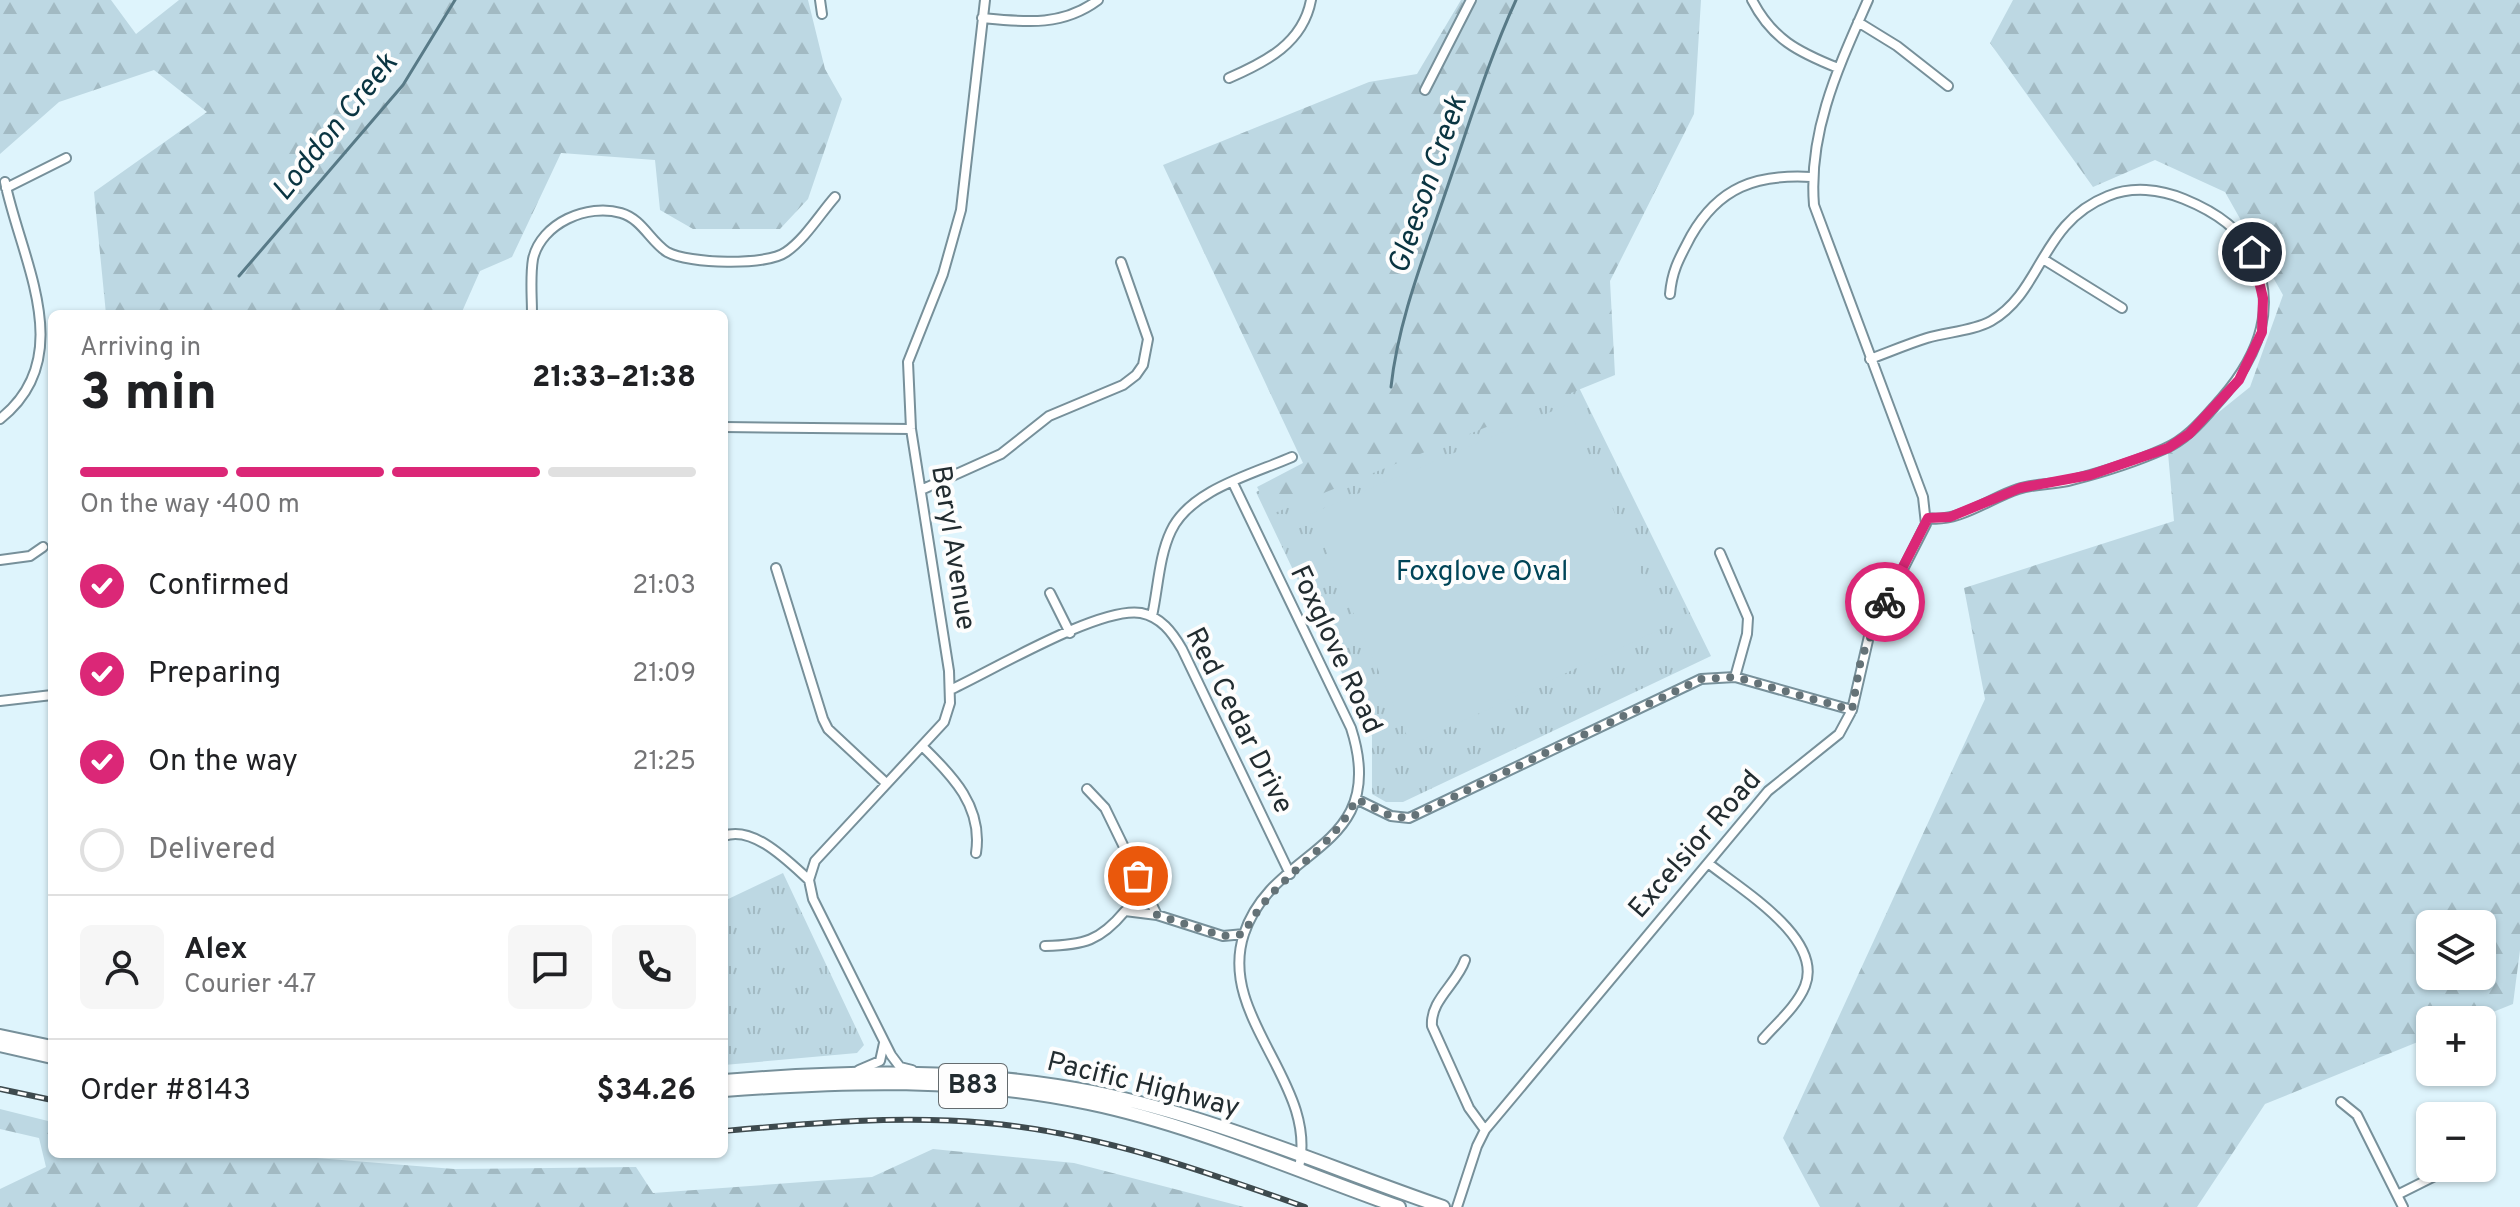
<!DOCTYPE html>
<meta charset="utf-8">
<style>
body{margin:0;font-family:Overpass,sans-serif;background:#f6f6f6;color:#202124;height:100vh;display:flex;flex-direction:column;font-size:30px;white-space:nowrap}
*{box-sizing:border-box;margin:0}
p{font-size:26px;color:#757577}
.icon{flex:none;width:44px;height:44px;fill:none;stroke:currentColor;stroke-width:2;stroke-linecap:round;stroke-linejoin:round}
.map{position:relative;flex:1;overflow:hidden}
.panel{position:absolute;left:48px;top:310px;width:680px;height:848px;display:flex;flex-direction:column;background:#fff;border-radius:12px;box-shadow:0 2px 6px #0004}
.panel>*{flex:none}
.buttons{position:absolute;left:2416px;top:910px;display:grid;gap:16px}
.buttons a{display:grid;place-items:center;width:80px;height:80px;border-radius:12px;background:#fff;box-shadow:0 2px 6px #0004;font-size:40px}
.pin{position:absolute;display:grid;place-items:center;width:68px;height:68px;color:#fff;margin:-34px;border:4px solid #fff;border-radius:50%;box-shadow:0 2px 8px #0007}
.courier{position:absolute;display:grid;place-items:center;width:80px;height:80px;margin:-40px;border:6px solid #db2777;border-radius:50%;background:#fff;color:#222;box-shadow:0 2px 10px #0007}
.headline em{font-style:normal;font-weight:800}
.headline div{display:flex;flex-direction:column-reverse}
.headline{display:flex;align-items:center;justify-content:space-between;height:136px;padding:0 32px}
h1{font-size:52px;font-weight:800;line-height:60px}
.bar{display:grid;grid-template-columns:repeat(4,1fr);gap:12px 8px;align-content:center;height:96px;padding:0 32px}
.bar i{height:10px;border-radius:6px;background:#e0e0e0}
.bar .on{background:#db2777}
.bar p{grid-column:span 4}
.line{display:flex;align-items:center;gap:20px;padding:0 32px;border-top:2px solid #e0e0e0}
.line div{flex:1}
.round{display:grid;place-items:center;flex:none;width:84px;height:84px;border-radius:12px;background:#f6f6f6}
ol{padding:0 32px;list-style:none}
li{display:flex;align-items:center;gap:24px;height:88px}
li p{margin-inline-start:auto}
li .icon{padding:8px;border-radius:50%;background:#db2777;color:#fff;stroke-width:4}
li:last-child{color:#757577}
li i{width:44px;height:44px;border:4px solid #e0e0e0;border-radius:50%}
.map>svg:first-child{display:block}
.grass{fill:url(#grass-tufts)}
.forest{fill:url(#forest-firs);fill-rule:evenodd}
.pitch{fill:#bdd8e3}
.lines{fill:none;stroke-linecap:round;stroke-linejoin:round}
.stream{stroke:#587a87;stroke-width:3}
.street-casing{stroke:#77909a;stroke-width:12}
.primary-casing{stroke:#77909a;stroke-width:16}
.street{stroke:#fff;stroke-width:8}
.primary{stroke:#fff;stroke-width:12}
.rail-casing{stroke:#3e4a4e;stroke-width:6}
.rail{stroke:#fdfdfd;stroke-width:3;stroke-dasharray:9;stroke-linecap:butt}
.done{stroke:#647277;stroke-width:8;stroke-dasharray:0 14.4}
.route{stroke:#db2777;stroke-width:10}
.labels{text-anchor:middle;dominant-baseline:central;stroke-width:8;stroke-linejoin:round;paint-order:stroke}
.shield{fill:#fdfdfd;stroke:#646b6e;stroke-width:2}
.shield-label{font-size:26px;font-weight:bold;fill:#222c30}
.street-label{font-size:28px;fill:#222c30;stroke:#fdfdfd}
.park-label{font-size:28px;fill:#004558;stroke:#fdfdfd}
.water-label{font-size:30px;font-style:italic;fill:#093441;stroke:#fdfdfd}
</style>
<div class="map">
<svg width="2520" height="1207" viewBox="0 0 2520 1207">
<defs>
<pattern id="grass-tufts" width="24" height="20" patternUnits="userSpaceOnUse" patternTransform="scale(2)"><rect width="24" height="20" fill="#bdd8e3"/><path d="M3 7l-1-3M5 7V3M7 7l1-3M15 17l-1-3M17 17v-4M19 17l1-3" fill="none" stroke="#a2bac3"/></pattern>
<pattern id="forest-firs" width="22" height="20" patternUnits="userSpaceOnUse" patternTransform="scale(2)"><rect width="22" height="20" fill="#bdd8e3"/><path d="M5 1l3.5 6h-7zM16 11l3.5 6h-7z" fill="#a2bac3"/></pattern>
</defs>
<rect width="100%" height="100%" fill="#def4fc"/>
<!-- grass -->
<path class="grass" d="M1559,347l152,309 -308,146h-17l-14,-8v-58l-116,-244z
M783,873l81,172 -7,8 -133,12v-164z"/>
<!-- forest -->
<path class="forest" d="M0,0h111l25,34 43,-34h629l17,69 17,30 -34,100 -28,30h-87l-33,-19 -5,-50 -94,-7 -49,104 -32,14 -19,43h-355l-12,-122 113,-80 -53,-42 -95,32 -59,52z
M1461,0h240l-7,114 -84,167 5,94 -343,139 -15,-27 46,-24 -140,-298 206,-83 48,-8z
M2013,0h507v950l-7,54 -40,16h-43v17l-165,67 -68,103h-377l-37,-69 202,-439 -21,-111 210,-67 -6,-68 82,-66 33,-92 -58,-103 -70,-32 -62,27 -103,-144zM2430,924h52v52h-52z
M0,1109l52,13v32l227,1 175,14 182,-2 17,26 219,-16 61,-28 141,14 170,44h-1244v-18l46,-22 -7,-29 -39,-9z"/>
<!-- pitch -->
<path class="pitch" d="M1567,405l98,222 -254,118 -101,-231z"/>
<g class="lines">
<!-- stream -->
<path class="stream" d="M239,276l164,-191 52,-85
M1391,387c7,-65 32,-128 53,-190 23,-66 43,-134 72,-197"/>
<defs>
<path id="street" d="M820,0l2,14
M1752,0c20,39 46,52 86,68
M982,18c42,4 80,9 116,-18
M1858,22l39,24 51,40
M1229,78c37,-16 74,-35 82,-78
M1425,90l46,-90
M6,188l60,-30
M2043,259l79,49
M1670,294c2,-24 10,-37 21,-58 28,-49 65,-62 120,-59
M532,314c0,-18 -2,-37 1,-55 8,-36 55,-56 88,-46 21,6 29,28 46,39 22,12 99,14 119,0 19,-13 34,-38 49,-55
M1870,359c19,-7 38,-15 57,-21 20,-6 46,-7 64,-17 52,-30 49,-98 117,-125 24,-10 52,-7 76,3 27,11 56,28 69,56 27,58 1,109 -39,152 -15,17 -29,33 -50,42 -29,13 -61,23 -92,31 -17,5 -36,3 -54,9 -28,9 -60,34 -90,29
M0,419c79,-62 21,-159 5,-237
M724,427l187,2
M1233,483l118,245c40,124 -78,117 -107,206 -28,84 78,152 54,237
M921,490l80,-36 48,-38 74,-31 13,-10 7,-10 5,-26 -27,-77
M1720,553l28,65 -1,16 -12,43
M0,560l30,-4 13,-9
M776,568l47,151 5,10 58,54
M1050,593l20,40
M1152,616c6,-27 7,-60 19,-85 19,-41 82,-57 121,-74
M952,689c41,-19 148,-83 189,-76 20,4 31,19 41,36l108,225
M0,701l52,-6
M922,746c31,30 61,61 54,107
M1087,789l18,19 52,107 66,21 21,-2
M1356,799l35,17 18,2 292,-139 34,-2 117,33
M724,836c29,-11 64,25 85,44
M1708,863c32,26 116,75 97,123 -8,20 -28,37 -42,53
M1045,946c39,-1 55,-5 80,-35l32,4
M1465,960c-8,24 -35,40 -33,66l37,82 16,22
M859,1070l21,-9 4,-18
M912,1070l-12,-3 -9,-12 -78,-156 -4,-19 6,-19 129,-139 6,-19 -1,-32 -38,-242 -3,-67 35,-88 18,-64 24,-210
M2341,1102l16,13 46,92
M2397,1195l38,-19
M1457,1207l20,-61 8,-16 283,-339 71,-57 13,-24 17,-74 57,-112 -3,-27 -109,-292c-6,-74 25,-139 54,-205"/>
<path id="primary" d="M0,1036l52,11
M0,1045l52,12
M724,1081c124,-10 245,-13 368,11 120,24 235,75 351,115
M724,1090c123,-9 242,-13 364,13 106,22 209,68 311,104"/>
</defs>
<!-- street casing -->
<use href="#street" class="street-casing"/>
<!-- primary casing -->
<use href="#primary" class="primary-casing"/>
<!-- street -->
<use href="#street" class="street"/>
<!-- primary -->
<use href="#primary" class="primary"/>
<defs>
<path id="rail" d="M0,1089l52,11
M724,1131c88,-8 175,-16 263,-8 110,10 214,47 318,84"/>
</defs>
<!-- rail casing -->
<use href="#rail" class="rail-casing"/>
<!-- rail -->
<use href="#rail" class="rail"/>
</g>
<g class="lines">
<!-- done -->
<path class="done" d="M1138,876l19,39 66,21 21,-2c26,-56 87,-80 112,-135l35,17 18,2 292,-139 34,-2 117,33 9,-51 24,-57"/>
<!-- route -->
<path class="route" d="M1885,602l43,-84 22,-1 70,-29 70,-13 78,-27 21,-14 50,-54 23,-48 1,-34 -11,-46"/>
</g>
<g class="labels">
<!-- shield labels -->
<rect class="shield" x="939" y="1064" width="68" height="44" rx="6"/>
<g class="shield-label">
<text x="973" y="1086">B83</text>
</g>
<!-- street labels -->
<g class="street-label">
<text transform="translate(952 548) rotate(81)">Beryl Avenue</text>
<text transform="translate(1335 650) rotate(65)">Foxglove Road</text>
<text transform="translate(1238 721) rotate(63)">Red Cedar Drive</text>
<text transform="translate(1696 845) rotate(-49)">Excelsior Road</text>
<text transform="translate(1143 1086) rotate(14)">Pacific Highway</text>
</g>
<!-- park labels -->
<g class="park-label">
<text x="1482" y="573">Foxglove Oval</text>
</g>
<!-- water labels -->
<g class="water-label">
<text transform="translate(336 128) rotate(-51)">Loddon Creek</text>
<text transform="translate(1429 185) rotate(-71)">Gleeson Creek</text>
</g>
</g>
</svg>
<div class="buttons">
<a><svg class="icon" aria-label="layers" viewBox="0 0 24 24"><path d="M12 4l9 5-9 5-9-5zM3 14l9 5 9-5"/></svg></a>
<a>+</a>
<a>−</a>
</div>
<div class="pin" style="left:1138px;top:876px;background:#ea580c"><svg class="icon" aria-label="bag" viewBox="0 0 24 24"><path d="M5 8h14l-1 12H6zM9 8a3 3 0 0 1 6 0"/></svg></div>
<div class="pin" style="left:2252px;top:252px;background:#1f2937"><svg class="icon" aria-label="home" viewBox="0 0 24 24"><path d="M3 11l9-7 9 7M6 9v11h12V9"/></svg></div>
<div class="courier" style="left:1885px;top:602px"><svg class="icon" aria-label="bike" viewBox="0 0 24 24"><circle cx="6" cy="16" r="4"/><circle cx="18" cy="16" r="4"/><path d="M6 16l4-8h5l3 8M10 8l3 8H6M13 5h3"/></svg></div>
<section class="panel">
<div class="headline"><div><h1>3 min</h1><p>Arriving in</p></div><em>21:33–21:38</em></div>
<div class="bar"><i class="on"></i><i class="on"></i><i class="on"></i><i></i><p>On the way · 400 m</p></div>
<ol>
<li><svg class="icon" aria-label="check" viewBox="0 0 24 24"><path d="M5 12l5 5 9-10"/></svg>Confirmed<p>21:03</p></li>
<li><svg class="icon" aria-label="check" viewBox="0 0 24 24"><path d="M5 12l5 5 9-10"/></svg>Preparing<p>21:09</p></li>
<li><svg class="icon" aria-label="check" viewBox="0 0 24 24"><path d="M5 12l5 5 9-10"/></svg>On the way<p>21:25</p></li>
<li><i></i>Delivered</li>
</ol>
<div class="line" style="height:144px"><a class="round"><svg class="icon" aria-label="person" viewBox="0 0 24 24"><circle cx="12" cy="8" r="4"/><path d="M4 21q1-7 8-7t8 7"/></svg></a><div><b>Alex</b><p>Courier · 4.7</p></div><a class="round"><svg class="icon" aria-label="chat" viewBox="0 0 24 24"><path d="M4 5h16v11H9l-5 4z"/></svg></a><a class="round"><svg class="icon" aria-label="phone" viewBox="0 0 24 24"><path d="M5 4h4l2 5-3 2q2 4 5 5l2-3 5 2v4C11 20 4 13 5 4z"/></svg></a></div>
<div class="line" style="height:104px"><div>Order #8143</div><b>$34.26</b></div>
</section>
</div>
